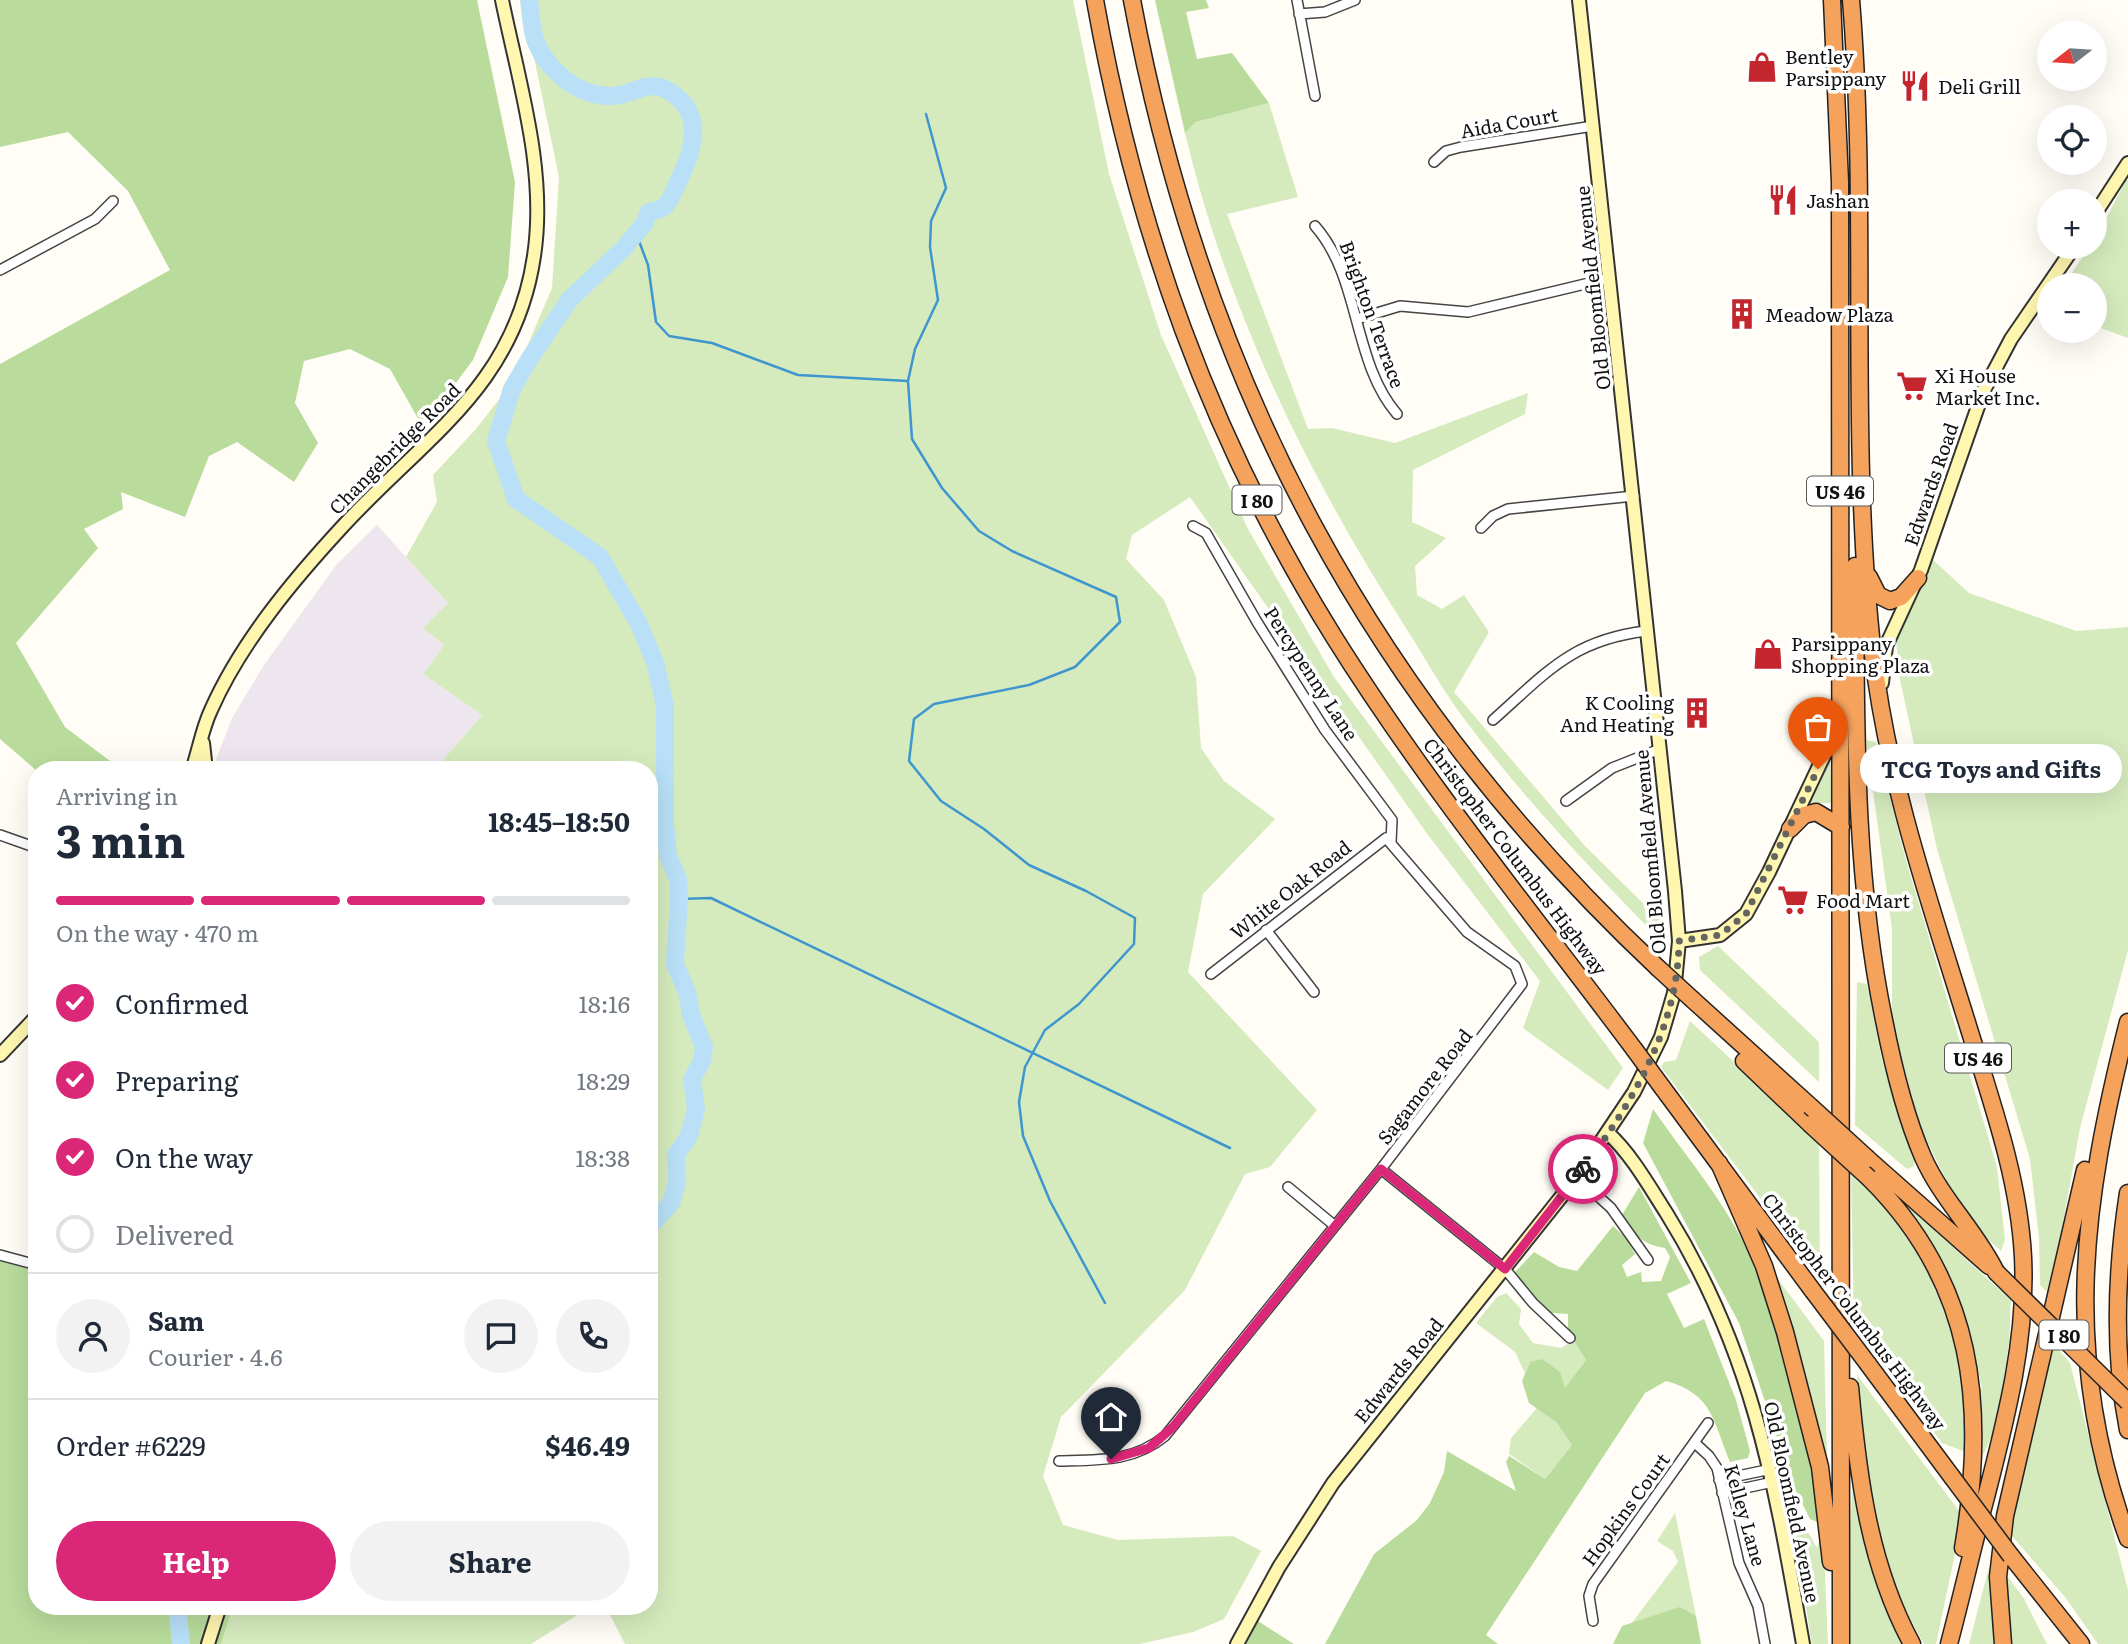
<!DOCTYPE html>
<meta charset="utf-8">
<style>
body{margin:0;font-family:Literata,serif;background:#f2f2f3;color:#1f2937;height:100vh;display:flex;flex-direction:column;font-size:26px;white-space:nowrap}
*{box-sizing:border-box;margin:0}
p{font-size:23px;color:#747a83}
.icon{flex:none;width:38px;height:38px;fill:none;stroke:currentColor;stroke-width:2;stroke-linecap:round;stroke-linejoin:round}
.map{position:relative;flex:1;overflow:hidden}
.panel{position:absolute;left:28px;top:761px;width:630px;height:854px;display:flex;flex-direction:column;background:#fff;border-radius:28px;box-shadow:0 7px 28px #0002}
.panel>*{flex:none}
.needle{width:46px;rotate:253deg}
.buttons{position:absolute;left:2037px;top:21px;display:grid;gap:14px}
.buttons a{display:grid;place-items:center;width:70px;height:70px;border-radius:50%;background:#fff;box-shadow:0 7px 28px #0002;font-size:35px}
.pin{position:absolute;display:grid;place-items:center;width:60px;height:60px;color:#fff;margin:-72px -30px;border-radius:50% 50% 50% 0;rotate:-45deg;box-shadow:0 0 7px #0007}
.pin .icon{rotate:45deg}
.courier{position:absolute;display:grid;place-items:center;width:70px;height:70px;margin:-35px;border:5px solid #db2777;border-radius:50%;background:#fff;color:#222;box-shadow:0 2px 9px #0007}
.bubble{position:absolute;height:49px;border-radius:24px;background:#fff;box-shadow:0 7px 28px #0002;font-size:23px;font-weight:700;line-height:49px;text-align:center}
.head em{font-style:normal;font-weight:700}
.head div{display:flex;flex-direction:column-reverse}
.head{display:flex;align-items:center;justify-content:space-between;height:119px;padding:0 28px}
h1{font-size:46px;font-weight:700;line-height:52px}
.bar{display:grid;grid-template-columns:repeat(4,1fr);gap:10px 7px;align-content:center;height:84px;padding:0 28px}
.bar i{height:9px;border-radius:5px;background:#e0e1e3}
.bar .active{background:#db2777}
.bar p{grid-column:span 4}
.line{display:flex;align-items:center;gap:18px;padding:0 28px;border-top:2px solid #e0e1e3}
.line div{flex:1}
.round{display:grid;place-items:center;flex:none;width:74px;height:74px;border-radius:37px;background:#f2f2f3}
ol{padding:0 28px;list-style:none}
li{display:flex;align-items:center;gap:21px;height:77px}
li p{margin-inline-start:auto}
li .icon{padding:7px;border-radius:50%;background:#db2777;color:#fff;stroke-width:4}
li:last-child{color:#747a83}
li i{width:38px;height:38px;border:4px solid #e0e1e3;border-radius:50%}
.cta{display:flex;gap:14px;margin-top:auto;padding:14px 28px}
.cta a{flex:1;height:80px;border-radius:42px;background:#db2777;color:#fff;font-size:28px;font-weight:700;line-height:80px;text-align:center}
.cta a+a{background:#f2f2f3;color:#1f2937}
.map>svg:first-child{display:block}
.industrial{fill:#eee6ef}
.green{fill:#d5ebbd}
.forest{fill:#b9dc9c}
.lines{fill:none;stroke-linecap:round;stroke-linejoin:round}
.stream{stroke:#3f96cf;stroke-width:2.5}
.river{stroke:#b9e0f7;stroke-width:18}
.street-casing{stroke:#444;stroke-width:12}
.secondary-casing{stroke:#333;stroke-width:16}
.highway-casing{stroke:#222;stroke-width:19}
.street{stroke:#fff;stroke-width:9}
.secondary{stroke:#fff6b0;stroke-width:12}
.highway{stroke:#f5a25d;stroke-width:16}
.highway-bridge-casing{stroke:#222;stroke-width:19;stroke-linecap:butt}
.highway-bridge{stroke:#f5a25d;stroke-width:16}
.done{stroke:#646461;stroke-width:7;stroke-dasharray:0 12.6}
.route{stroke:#db2777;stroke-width:9}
.labels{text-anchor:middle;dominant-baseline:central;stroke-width:7;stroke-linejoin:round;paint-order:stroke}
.shield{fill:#fff;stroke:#585858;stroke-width:2}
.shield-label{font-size:18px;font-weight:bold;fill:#111}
.poi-label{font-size:19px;fill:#111;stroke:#fff;text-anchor:start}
.street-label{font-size:19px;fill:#111;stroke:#fff}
</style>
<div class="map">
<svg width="2128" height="1644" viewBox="0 0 2128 1644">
<rect width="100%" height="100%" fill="#fffdf5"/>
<!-- industrial -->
<path class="industrial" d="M377,525l72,79 -25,24 20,17 -21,29 59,41 -40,46 4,9h-234l20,-52 32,-53 73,-101z"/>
<!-- green -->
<path class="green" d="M522,0h551l36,174 52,161 87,194 86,148 289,391 -15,22 -85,-62 17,-47 -112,-146 -238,-338 -58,38 -6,24 38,41 32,77 5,71 23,33 51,38 -72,75 -15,78 129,138 -47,57 -25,7 -60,116 -124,127 -18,59 20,49 55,15 115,-4 28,15 -37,68 -31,13 -53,12h-515l-19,-37 43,-1v-541l5,-43 -5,-10v-242h-203l-4,-9 40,-46 -59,-41 21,-29 -21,-17 25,-25 -42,-46 31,-55 -4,-27 43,-46 35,-45 41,-96 7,-111z
M1269,103l29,94 -71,17 81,215 24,-1 63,15 133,-50 -3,21 -112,56 -1,52 34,16 -31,28 2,29 25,14 22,-14 25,37 -35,60 131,154 78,77v20c-71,-73 -143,-148 -203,-230 -20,-27 -36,-57 -54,-85 -98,-152 -179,-318 -221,-495l11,-11z
M2126,179l2,1v158l-33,-12v-41h-31l25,-38h6c0,-11 25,-53 31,-68z
M1932,559l37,34 107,38 52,-4v323l-48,178 -19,106 -14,58 -7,-7 -1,-47 -9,-79 -93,-310 -37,-169 -7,-69 14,3z
M1866,740l10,2 29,115 92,310 8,73 -4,11 -18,-16 -28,-37 -34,-69 -29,-105v-95z
M1830,762l2,41h-24l-1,-1z
M1718,946l101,96v40l-119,-112 -1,-13z
M1857,982l10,2 15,76 33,98 -1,8 -7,3 -52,-44z
M1690,1021l129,120 1,136 -159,-210 3,-5 12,-2z
M1851,1170c84,88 115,159 115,282l-24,-9 -88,-116z
M1893,1193l118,107 -2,43 -12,80 -16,37 -3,-70 4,-2 -12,-55 -17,-50h-3z
M1778,1279l46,62 3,118z
M1506,1293l15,16 -2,15 14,19 28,5 13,-8 12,20 -21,29 -35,-27 -5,11 -10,-21 -39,-29 21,-26z
M2052,1342l18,21 58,227v54h-30l-33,-47 -59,-68z
M1857,1375l106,141 -27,128h-12c-51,-86 -62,-171 -67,-269z
M1537,1408l19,14 16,23 -27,34 -36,-25 2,-16z
M1782,1463l19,57 16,28 6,-18 5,114h-16z
M1853,1481l22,95 30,68h-56l-1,-86z
M1675,1513l21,103 -17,-8 -48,16 47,-62 -5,-11 -16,-10z
M1989,1567l8,77h-28z
M2004,1572l19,25 24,47h-39z
M233,1607h357l-59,37h-310z"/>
<!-- forest -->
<path class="forest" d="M0,0h477l38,182 -7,95 -35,83 -29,39 -24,23 -30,-53 -40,-20 -46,12 -9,42 23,40 -24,39 -57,-40 -28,14 -24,61 -64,-25 2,17 -39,20 14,19 -82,95 49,84 57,43 -85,1 -37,-32v-375l170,-94 -42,-79 -60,-59 -68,15z
M1155,0h51l3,8 -23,4 11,47 35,-6 37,50 -73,19 -11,11z
M1653,1109c27,39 59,77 82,118 45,79 72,206 85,296l-10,-4 -18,-36 -53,-160 -96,-180z
M1639,1187l52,96 -24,11 17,34 20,-9 32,81 14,51 -2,7 -18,4c-17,-41 -17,-68 -64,-81l-21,12 -159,242 12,9h-173l49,-90 43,-34 13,-17 14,-31 3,-21 69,40 -10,-29 3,-6 36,23 27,-34 -16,-23 -27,-19 -7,-22 8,-19 12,-3 18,13 5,16 21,-28 -18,-29v-17l-28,-2 -27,-38 21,-22 25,15 18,4 36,-45 14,13 8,15 -13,11 5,12 14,-5 1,10 19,-1 9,-24 -5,-9c-24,-4 -31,-13 -43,-33z
M0,1261l37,10v335l196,1 -12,37h-221z
M1680,1607l16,9 5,28h-88l9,-18z
M1258,1621l36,23h-48z"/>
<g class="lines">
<!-- stream -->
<path class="stream" d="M926,114l20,74 -15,33 -1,26 8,53 -23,49 -7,32 4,58 30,49 37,43 33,20 104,46 4,25 -45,45 -46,18 -95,19 -20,15 -5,42 32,40 43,28 45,36 57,26 49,27 -1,26 -55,60 -34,26 -20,37 -6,35 4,34 27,65 55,102
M636,233l12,32 8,57 13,14 43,7 86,32 110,6
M679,899l32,-1 519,250"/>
<!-- river -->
<path class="river" d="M529,0c2,13 2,30 7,42 12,29 42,54 74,54 26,0 39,-22 66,0 29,23 15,61 1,88 -3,7 -7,18 -13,23 -4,3 -11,4 -15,5l-5,12 -21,25 -53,50 -40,59 -18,31 -16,52 20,58 84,58 38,65 17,40 10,44v118l3,32 10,23 1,20 -4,65 12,28 4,23 13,32 -2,14 -10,18 4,31 -7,26 -13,19 1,27 -6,21 -22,24
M177,1606l4,38"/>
<defs>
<path id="street" d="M1297,0l18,96
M1299,14l26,-2 30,-12
M1434,162l12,-11 15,-4 132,-21
M1315,226c46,52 37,136 82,188
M0,270l95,-51 18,-18
M1357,319l43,-13 68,6 142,-34
M1193,526l13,7 51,89 68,108 67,90 -1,22
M1481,528l12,-12 15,-7 126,-13
M1493,720c54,-48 79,-80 153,-89
M1566,801l46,-33 48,-19
M0,835l37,13
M1266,930l48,62
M1381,1169l124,100 28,34 37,35
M1577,1177l34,31 37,52
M1288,1187l47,39
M0,1255l37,10
M1695,1443l14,13 8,12 22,95 19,43 7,38
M1059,1461c39,-1 75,1 106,-25l216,-267 141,-185 -7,-18 -48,-34 -81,-94 -175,136
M1719,1480l52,-11
M1722,1493l51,-11
M1593,1621l-4,-25 4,-12 115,-161"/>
<path id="secondary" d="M2095,214l33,-51
M1882,683l4,-37 35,-76 62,-178 28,-53 63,-92
M203,743l3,27
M192,770c7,-20 10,-41 19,-60 30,-68 83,-131 132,-184 82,-89 172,-140 191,-270 13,-85 -15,-173 -32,-256
M1679,941l41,-6 26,-21 23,-42 68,-144
M0,1055l37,-39
M1608,1133c24,22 41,53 59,81 87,140 108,272 136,430
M208,1644l12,-38
M1237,1644l42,-77 54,-84 244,-306 57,-85 27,-55 13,-44 5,-52 -4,-50 -96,-891"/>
<path id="highway" d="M1095,0c41,230 115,438 239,637 90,144 199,277 300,412
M1132,0c72,385 240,699 526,968
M1832,0l8,182 1,1462
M1851,0c18,218 -3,438 22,655 15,128 58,251 96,374 23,74 50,150 54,228 4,82 -17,162 -37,240 -13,49 -24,98 -37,147
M1855,566c1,152 -2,304 29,454 9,46 20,93 39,137 19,43 53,74 73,115
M1869,577l9,18 12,6 11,-4 17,-19
M1790,829l14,-14 12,-3 25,15
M1693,1000l117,106
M2128,1022c-46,182 -67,335 0,517
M1744,1061l66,63
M1662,1087l151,204
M1868,1159l121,107
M1719,1163l45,103 21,66 35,135 11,95
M1869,1178c106,105 118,229 94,370
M2128,1193c-12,78 -15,160 0,237
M1868,1364l84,113
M1850,1387c8,89 19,178 62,257
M2011,1556l70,88
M2003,1644l-5,-67 7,-61 80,-346"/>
</defs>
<!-- street casing -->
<use href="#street" class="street-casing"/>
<!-- secondary casing -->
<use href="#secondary" class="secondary-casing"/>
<!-- highway casing -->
<use href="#highway" class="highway-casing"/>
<!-- street -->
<use href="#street" class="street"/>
<!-- secondary -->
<use href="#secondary" class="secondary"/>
<!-- highway -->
<use href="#highway" class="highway"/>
<defs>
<path id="highway-bridge" d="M1658,968l35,32
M1634,1049l28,38
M1810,1106l58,53
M1810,1124l59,54
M1996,1272l132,130
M1813,1291l55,73
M1952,1477l59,79"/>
</defs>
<!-- highway-bridge casing -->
<use href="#highway-bridge" class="highway-bridge-casing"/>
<!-- highway-bridge -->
<use href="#highway-bridge" class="highway-bridge"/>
</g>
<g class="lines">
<!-- done -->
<path class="done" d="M1583,1169c50,-68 95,-141 96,-228l41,-6 26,-21 72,-145"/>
<!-- route -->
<path class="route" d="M1111,1459l38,-11 24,-21 208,-258 124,100 78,-100"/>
</g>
<!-- icons -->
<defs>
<symbol id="shop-bare" viewBox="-9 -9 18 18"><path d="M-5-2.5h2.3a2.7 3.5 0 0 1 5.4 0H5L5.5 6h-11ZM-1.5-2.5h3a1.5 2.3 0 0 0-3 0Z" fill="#c4262e" stroke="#fff" stroke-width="2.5" paint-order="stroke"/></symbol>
<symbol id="restaurant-bare" viewBox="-9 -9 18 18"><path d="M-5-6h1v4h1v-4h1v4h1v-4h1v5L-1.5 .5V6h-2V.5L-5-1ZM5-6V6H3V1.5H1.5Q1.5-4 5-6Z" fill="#c4262e" stroke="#fff" stroke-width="2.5" paint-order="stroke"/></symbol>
<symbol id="building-bare" viewBox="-9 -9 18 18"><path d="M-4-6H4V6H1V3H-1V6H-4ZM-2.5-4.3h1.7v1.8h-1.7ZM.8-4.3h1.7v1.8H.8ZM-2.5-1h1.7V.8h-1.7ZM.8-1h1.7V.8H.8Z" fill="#c4262e" stroke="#fff" stroke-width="2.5" paint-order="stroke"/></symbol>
<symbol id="supermarket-bare" viewBox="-9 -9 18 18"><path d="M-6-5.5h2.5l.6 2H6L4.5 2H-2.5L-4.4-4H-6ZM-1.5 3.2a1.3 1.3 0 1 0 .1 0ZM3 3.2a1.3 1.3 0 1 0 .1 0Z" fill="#c4262e" stroke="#fff" stroke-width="2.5" paint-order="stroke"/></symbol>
</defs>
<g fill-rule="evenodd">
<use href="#shop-bare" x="1740" y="45" width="44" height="44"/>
<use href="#restaurant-bare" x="1893" y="64" width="44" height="44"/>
<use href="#restaurant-bare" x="1761" y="178" width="44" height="44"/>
<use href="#building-bare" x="1720" y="292" width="44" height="44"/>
<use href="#supermarket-bare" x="1890" y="364" width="44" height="44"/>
<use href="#shop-bare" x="1746" y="632" width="44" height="44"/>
<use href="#building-bare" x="1675" y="691" width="44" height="44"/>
<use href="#supermarket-bare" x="1771" y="878" width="44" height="44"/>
</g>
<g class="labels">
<!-- shield labels -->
<g class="shield">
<rect x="1807" y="476.5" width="66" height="29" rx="5"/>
<rect x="1232.5" y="485.5" width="49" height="29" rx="5"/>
<rect x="1945" y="1043.5" width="66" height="29" rx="5"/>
<rect x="2039.5" y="1320.5" width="49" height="29" rx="5"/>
</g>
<g class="shield-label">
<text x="1840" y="491">US 46</text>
<text x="1257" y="500">I 80</text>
<text x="1978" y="1058">US 46</text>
<text x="2064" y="1335">I 80</text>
</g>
<!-- poi labels -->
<g class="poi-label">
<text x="1785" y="56">Bentley<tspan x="1785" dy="22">Parsippany</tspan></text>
<text x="1938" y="86">Deli Grill</text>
<text x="1806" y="200">Jashan</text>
<text x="1765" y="314">Meadow Plaza</text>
<text x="1935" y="375">Xi House<tspan x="1935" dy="22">Market Inc.</tspan></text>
<text x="1791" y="643">Parsippany<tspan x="1791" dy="22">Shopping Plaza</tspan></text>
<text x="1674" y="702" text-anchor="end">K Cooling<tspan x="1674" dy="22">And Heating</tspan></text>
<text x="1816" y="900">Food Mart</text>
</g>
<!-- street labels -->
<g class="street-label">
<text transform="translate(1509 122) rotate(-10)">Aida Court</text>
<text transform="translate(1592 288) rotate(-96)">Old Bloomfield Avenue</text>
<text transform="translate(1373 314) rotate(70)">Brighton Terrace</text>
<text transform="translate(394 448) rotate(-45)">Changebridge Road</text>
<text transform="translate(1930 484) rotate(-71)">Edwards Road</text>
<text transform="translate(1312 673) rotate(57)">Percypenny Lane</text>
<text transform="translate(1649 852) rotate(-95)">Old Bloomfield Avenue</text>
<text transform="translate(1516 856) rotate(53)">Christopher Columbus Highway</text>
<text transform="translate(1290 889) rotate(-38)">White Oak Road</text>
<text transform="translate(1424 1086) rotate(-52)">Sagamore Road</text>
<text transform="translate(1855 1311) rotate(53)">Christopher Columbus Highway</text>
<text transform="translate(1398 1370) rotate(-51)">Edwards Road</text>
<text transform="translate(1793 1502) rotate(78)">Old Bloomfield Avenue</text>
<text transform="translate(1625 1509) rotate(-54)">Hopkins Court</text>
<text transform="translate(1746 1515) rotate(74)">Kelley Lane</text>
</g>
</g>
</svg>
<div class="buttons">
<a><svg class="needle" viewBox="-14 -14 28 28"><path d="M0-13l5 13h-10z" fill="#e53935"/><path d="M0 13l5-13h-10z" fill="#747a83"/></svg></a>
<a><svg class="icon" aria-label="locate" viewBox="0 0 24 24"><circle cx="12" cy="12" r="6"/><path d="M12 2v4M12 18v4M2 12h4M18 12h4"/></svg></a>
<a>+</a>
<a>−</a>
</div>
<div class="pin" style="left:1818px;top:769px;background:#ea580c"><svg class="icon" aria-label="bag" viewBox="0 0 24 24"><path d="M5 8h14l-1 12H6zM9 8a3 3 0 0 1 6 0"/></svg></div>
<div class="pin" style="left:1111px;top:1459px;background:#1f2937"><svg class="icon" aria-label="home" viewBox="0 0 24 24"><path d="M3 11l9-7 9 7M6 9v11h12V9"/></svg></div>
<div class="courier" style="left:1583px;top:1169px"><svg class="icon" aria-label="bike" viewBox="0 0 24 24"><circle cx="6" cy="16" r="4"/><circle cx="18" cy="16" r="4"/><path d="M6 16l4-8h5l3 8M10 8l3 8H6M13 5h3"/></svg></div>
<div class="bubble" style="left:1860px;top:744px;width:262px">TCG Toys and Gifts</div>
<section class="panel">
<div class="head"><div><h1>3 min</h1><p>Arriving in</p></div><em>18:45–18:50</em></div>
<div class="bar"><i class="active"></i><i class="active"></i><i class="active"></i><i></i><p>On the way · 470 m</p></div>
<ol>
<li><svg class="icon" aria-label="check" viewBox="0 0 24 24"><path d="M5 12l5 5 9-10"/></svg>Confirmed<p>18:16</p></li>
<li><svg class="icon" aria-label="check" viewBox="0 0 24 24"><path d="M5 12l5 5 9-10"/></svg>Preparing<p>18:29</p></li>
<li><svg class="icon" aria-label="check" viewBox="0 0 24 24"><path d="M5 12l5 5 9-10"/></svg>On the way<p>18:38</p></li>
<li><i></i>Delivered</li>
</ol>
<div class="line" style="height:126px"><a class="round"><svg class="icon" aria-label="person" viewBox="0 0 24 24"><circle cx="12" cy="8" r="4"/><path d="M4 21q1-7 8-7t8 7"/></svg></a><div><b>Sam</b><p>Courier · 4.6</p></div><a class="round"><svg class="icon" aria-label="chat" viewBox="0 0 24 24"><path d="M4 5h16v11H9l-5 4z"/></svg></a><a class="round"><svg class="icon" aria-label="phone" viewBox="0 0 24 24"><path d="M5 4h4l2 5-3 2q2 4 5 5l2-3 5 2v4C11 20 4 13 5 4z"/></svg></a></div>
<div class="line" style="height:91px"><div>Order #6229</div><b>$46.49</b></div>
<div class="cta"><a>Help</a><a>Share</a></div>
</section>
</div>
